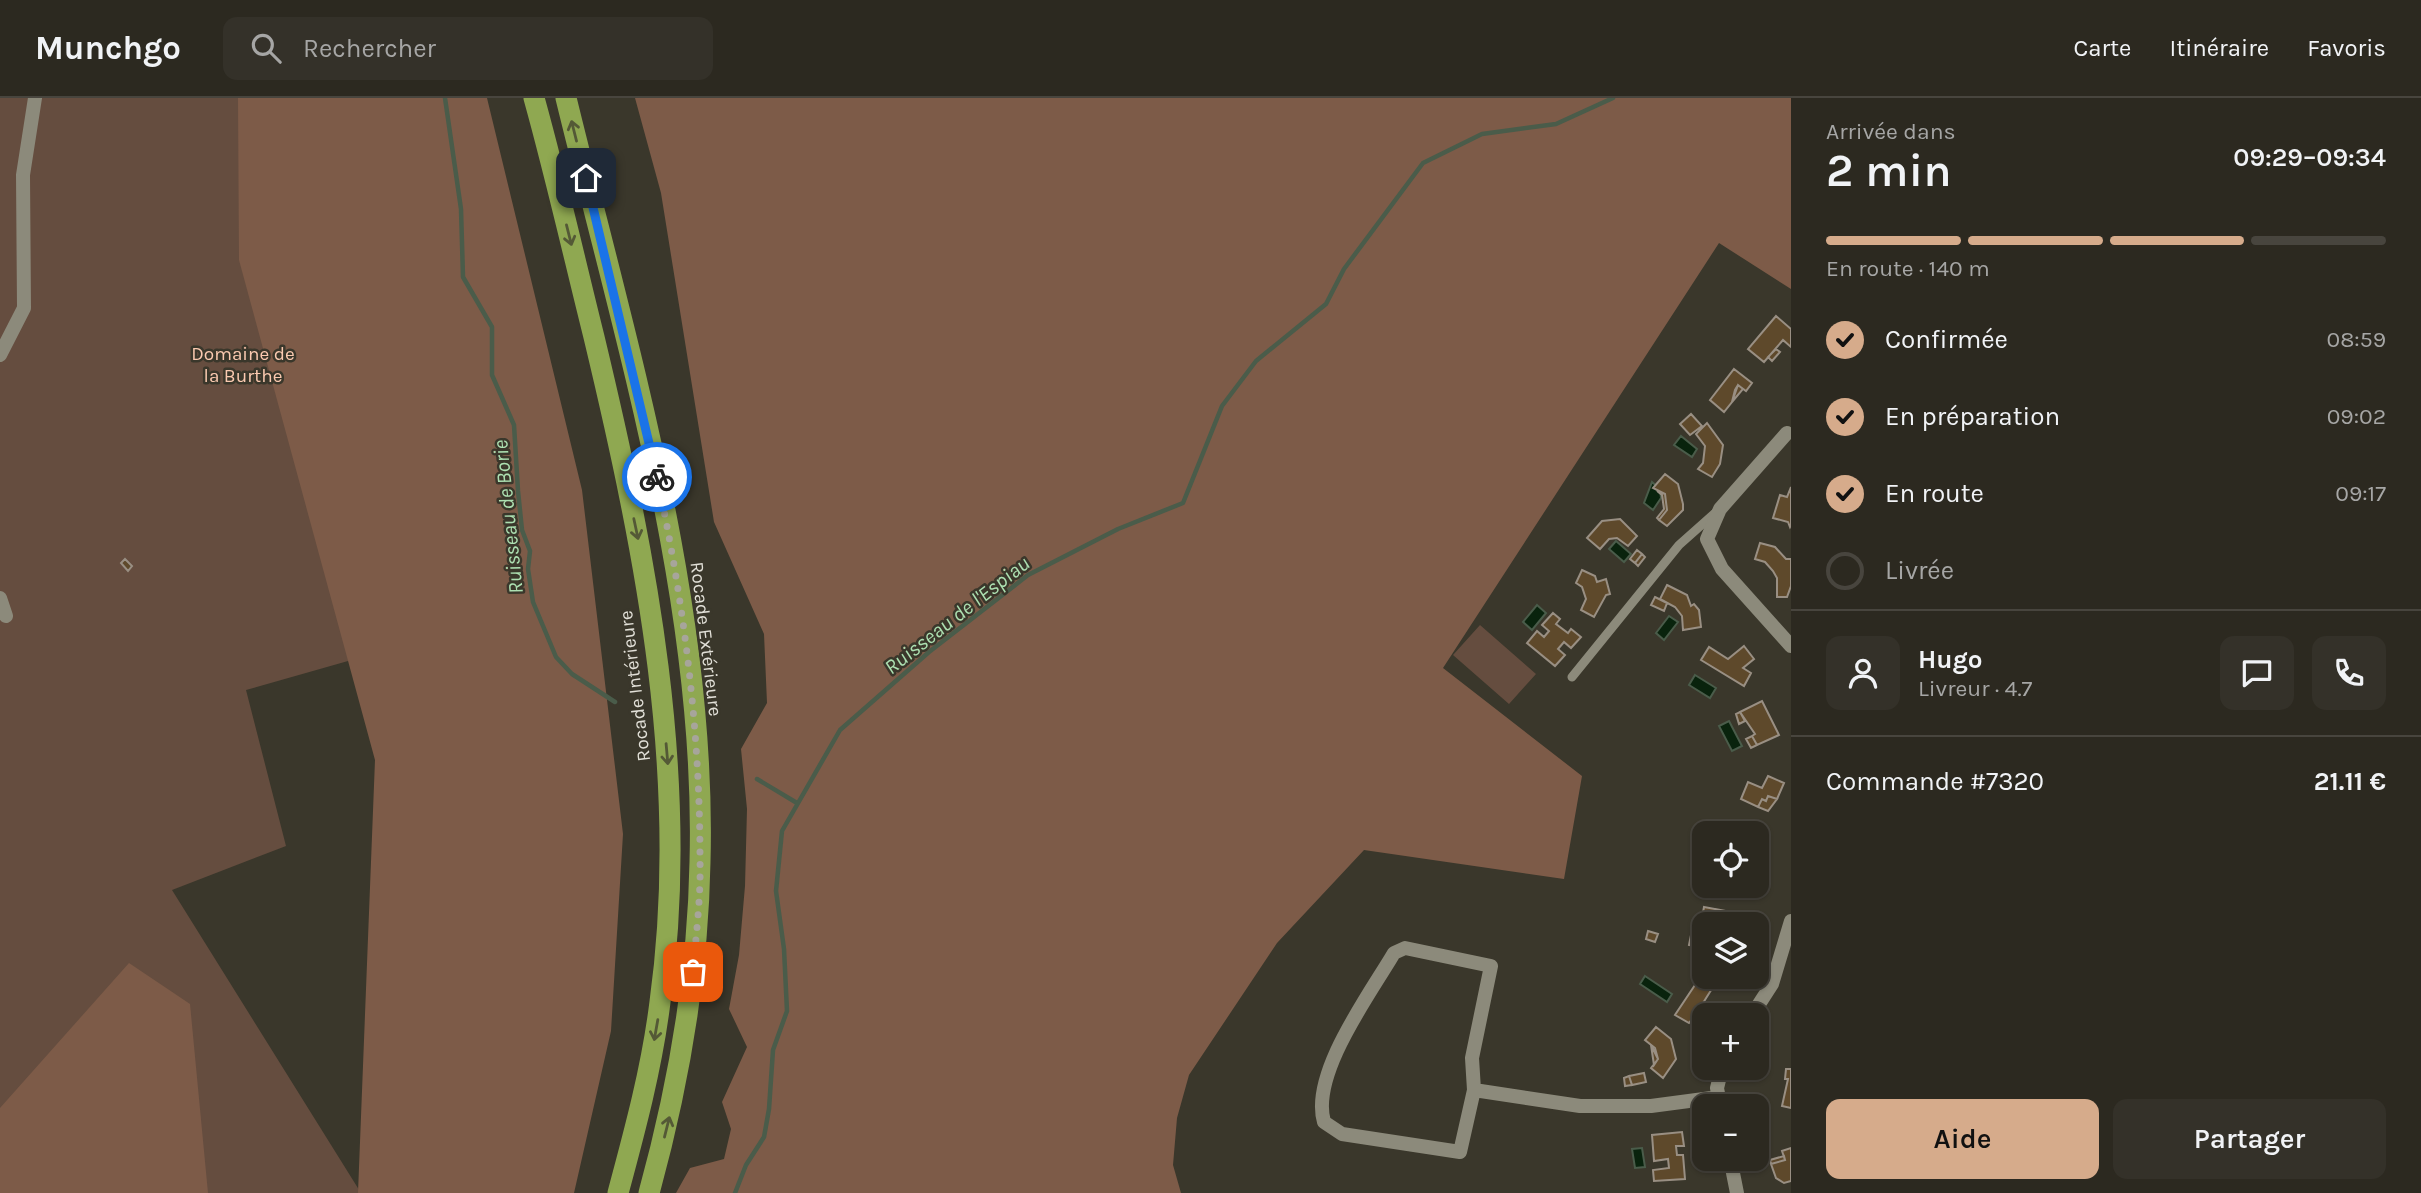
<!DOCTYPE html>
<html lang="fr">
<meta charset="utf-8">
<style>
body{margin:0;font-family:Karla,sans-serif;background:#343129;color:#f1f3f6;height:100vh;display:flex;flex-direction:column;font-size:26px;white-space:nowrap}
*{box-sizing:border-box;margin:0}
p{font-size:23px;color:#a6a6a5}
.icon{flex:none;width:38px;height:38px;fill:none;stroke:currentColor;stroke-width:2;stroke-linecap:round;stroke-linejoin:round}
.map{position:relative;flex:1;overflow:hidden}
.side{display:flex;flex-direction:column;background:#2c2920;width:630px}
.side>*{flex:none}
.fabs{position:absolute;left:1692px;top:723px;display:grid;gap:14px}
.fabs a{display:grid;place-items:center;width:77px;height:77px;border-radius:14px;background:#2c2920;box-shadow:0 2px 5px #0004,0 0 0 2px #48453e;font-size:35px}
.pin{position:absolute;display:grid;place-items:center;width:60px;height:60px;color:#fff;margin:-30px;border-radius:14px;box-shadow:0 4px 10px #0006}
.courier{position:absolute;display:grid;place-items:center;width:70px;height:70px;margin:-35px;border:5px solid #1a73e8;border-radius:50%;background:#fff;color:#222;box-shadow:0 2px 9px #0007}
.overview em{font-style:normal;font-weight:600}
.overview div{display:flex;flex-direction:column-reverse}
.overview{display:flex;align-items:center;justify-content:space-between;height:119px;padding:0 35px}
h1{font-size:46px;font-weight:600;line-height:52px}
.bar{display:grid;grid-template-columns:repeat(4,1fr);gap:10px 7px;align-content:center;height:84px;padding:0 35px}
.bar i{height:9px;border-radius:5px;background:#48453e}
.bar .active{background:#d6ab8b}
.bar p{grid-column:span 4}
.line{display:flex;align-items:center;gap:18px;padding:0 35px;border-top:2px solid #48453e}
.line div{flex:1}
.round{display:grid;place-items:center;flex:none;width:74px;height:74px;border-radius:14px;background:#343129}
ol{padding:0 35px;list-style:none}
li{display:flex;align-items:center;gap:21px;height:77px}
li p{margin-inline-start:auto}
li .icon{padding:7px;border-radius:50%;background:#d6ab8b;color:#111;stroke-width:4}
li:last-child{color:#a6a6a5}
li i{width:38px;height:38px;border:4px solid #48453e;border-radius:50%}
.cta{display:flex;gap:14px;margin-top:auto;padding:14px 35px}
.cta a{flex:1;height:80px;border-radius:14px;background:#d6ab8b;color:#111;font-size:28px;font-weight:600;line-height:80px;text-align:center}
.cta a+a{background:#343129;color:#f1f3f6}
header{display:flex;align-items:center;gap:42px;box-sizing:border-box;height:98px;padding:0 35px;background:#2c2920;border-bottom:2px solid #48453e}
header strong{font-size:33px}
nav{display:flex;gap:38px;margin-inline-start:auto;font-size:24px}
.search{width:490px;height:63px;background:#343129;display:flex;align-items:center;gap:18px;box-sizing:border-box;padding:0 24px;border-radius:14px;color:#a6a6a5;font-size:26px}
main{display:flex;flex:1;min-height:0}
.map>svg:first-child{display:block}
.green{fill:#654d3f}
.forest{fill:#7d5b48}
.water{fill:#09230d;stroke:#4a5c4a;stroke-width:2}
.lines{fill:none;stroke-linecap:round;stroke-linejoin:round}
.stream{stroke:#4a5c4a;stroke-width:4.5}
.building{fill:#5e492b;stroke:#998f83;stroke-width:2}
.lane{stroke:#8c8a7b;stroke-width:9}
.street{stroke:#8c8a7b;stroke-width:14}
.highway{stroke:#8fa851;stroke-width:21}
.oneway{stroke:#545936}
.done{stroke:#a7a59b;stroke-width:7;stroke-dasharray:0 12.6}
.route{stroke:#1a73e8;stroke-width:9}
.labels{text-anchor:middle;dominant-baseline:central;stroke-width:5;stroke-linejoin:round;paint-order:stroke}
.park-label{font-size:19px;fill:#fbcab0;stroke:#3a372b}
.street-label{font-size:19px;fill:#e2e0d8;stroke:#3a372b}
.water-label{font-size:21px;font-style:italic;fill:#ade0b1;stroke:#3a372b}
</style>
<header>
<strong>Munchgo</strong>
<div class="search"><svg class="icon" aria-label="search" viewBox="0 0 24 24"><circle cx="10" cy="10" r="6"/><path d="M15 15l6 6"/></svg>Rechercher</div>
<nav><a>Carte</a><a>Itinéraire</a><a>Favoris</a></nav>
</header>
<main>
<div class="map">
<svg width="1791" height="1095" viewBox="0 0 1791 1095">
<rect width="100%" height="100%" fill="#3a372b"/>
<!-- green -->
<path class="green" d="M0,0h431l47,526 -232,66 40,156 -114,44 189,303h-361z
M1480,527l56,49 -27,30 -56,-49z"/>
<!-- forest -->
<path class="forest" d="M238,0h249l95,392 41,344 -12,197 -37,162h-216l17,-433 -136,-500z
M635,0h1156v191l-72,-46 -276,425 139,108 -18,103 -200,-29 -87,93 -88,132 -12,43 -4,47 8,28h-505l14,-25 34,-9 7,-30 -9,-27 25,-55 -18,-38 10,-54 6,-69 2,-77 -6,-60 26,-46 -3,-69 -50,-112 -53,-329z
M129,865l61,41 18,189h-208v-85z"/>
<!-- water -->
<path class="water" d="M1681,338l16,13 -5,8 -18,-12z
M1652,384l8,7 1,9 -8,12 -9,-7z
M1616,443l15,13 -7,8 -15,-13z
M1537,507l9,8 -14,17 -9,-8z
M1669,518l9,6 -14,18 -8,-7z
M1695,577l21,13 -6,10 -21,-13z
M1729,623l13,25 -10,5 -13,-25z
M1645,878l27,18 -5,8 -27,-18z
M1642,1050l3,19 -10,1 -3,-19z"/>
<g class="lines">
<!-- stream -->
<path class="stream" d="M445,0l16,111 2,68 29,50v48l22,50 4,66 4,39 8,21 -2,18 5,33 23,55 16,17 43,28
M757,681l40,24
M735,1095l11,-28 18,-28 5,-28 4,-59 14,-39 -3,-62 -8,-58 6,-60 58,-101 89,-78 99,-77 90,-46 65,-26 39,-97 34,-45 70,-57 18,-35 79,-106 59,-29 74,-10 57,-26"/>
</g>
<!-- building -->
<path class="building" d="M1776,218l15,13v18l-8,-7 -19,22 -16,-13z
M1776,251l4,3 -8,9 -4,-4z
M1734,271l18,14 -6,8 -8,-6 -6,17 -8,10 -14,-12z
M1738,287l5,4 -11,13 3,-12z
M1691,316l11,12 -12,9 -10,-11z
M1707,325l16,22 -3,19 -8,13 -14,-8 5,-6 2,-17 -9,-12z
M1665,376l13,10 5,20v6l-16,16 -8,-6 8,-10 -2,-16 -12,-6z
M1791,389v38l-1,2 -2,-5 -15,-4 7,-23 7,2z
M1657,393l8,3 2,16 -8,10 -2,-2 7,-9 -2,-14z
M1620,421l17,17 -9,10 -11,-8 -8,1 -9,10 -13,-11 15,-17z
M1760,445l15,4 11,12h5v27l-4,11h-10v-19l-4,-7 -8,-9 -10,-3z
M1637,452l5,4 -7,9 -5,-4z
M1642,456l3,3 -7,9 -3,-3z
M125,461l7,7 -4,5 -7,-8z
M1582,472l13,6 2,6 9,-3 4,15 -4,1 -12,22 -13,-7 5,-11 -4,-12 -6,-4z
M1667,487l20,10 4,11 3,-2 5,6 2,17 -18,3 -1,-14 -7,-9 -15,-8z
M1655,499l12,6 -3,8 -13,-6z
M1553,515l7,6 -4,5 12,9 3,-4 10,8 -10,11 -7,-6 -6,7 7,6 -10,11 -28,-23 10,-12 7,6 5,-6 -7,-6z
M1744,548l10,13 -11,9 8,5 -7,13 -43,-26 8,-13 19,12z
M1762,603l17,34 -22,10 -5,-9 3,-2 -15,-22z
M1740,614l5,9 -6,3 -3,-10z
M1752,638l5,9 -6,3 -5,-9z
M1768,678l16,7 -7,16 -9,-3 -2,5 -4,-2 -4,8 -17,-8 7,-17 14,6z
M1768,698l9,3 -9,12 -10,-4 4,-8 4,2z
M1704,809l11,2 -1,6 -7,4 -5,-1z
M1715,811l11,2 -2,13h-18z
M1648,833l10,3 -3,8 -9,-3z
M1704,834v16l-15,-3 2,-10z
M1699,881l14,8 -10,16 2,1 -16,19 -14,-8z
M1705,906l4,2 -8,13 -4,-3z
M1656,929l15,12 5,20 -13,19 -12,-10 7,-9 -3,-11 -10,-8z
M1651,947l7,14 -4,6z
M1786,971h5v39l-9,-2 6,-27h-3z
M1644,975l2,9 -14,3 -3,-9z
M1629,978l3,9 -7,1 -1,-8z
M1682,1034l2,14h-8l1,9h6l2,24 -31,2 -1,-11 16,-2 -1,-9 -14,2 -2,-26z
M1791,1050v33l-7,2 -8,-5 -5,-14 14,-4 -3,-9z
M1784,1058l1,4 -14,4 -1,-4z"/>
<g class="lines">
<!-- lane -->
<path class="lane" d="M1572,579l107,-132 36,-32"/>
<!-- street -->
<path class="street" d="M0,257l24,-47 -1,-133 12,-77
M1787,335l-67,76 -13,30 15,30 69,77
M0,500l6,18
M1752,917l20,-31 19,-63
M1474,992l-14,62 -118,-18 -18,-12c-14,-48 46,-128 70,-169l11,-5 86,18 -19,92 2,32 106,16h71l68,-9
M1720,1006l-3,-16 5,-20
M1730,1060l7,35"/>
<!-- highway -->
<path class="highway" d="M534,0c22,79 40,159 60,239 52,217 97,442 66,665 -8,65 -25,128 -42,191
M566,0c60,246 141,509 134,764 -2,113 -21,222 -51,331"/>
</g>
<!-- one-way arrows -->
<defs><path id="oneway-shaft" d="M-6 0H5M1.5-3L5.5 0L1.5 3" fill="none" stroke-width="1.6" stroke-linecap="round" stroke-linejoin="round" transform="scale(1.75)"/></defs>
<g class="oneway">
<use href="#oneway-shaft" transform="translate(574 33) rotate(-104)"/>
<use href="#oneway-shaft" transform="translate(569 137) rotate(76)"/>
<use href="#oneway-shaft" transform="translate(636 431) rotate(78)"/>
<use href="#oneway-shaft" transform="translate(667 656) rotate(85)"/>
<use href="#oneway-shaft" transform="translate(656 932) rotate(100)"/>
<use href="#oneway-shaft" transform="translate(667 1029) rotate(-76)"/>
</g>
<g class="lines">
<!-- done -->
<path class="done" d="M657,379c27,125 43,254 43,382 1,38 -4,76 -7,113"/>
<!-- route -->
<path class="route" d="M586,80l71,299"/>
</g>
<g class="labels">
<!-- park labels -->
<g class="park-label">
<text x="243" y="256">Domaine de<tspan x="243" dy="22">la Burthe</tspan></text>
</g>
<!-- street labels -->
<g class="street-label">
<text transform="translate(706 541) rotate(83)">Rocade Extérieure</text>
<text transform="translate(635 588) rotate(-97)">Rocade Intérieure</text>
</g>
<!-- water labels -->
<g class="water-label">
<text transform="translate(508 419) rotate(-96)">Ruisseau de Borie</text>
<text transform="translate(957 517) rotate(-38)">Ruisseau de l'Espiau</text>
</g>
</g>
</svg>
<div class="fabs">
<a><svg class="icon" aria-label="locate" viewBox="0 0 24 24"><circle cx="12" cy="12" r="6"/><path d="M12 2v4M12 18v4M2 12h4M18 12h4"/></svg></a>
<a><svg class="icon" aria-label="layers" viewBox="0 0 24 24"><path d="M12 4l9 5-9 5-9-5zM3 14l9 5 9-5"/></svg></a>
<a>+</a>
<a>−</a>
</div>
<div class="pin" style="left:693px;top:874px;background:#ea580c"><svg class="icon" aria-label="bag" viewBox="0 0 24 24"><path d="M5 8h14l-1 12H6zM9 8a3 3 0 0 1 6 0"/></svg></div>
<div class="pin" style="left:586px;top:80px;background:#1f2937"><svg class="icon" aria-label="home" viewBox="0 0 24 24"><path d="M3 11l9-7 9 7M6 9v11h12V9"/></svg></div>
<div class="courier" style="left:657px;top:379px"><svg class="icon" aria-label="bike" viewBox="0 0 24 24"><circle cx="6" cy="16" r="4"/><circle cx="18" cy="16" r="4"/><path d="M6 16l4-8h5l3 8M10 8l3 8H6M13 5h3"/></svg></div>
</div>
<section class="side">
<div class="overview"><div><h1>2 min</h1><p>Arrivée dans</p></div><em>09:29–09:34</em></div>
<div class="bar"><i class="active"></i><i class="active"></i><i class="active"></i><i></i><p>En route · 140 m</p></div>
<ol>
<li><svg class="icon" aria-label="check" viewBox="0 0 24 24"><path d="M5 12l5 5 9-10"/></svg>Confirmée<p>08:59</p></li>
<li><svg class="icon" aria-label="check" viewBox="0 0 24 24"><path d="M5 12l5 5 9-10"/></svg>En préparation<p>09:02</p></li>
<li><svg class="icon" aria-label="check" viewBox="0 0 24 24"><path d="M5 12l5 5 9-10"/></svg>En route<p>09:17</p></li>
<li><i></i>Livrée</li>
</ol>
<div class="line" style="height:126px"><a class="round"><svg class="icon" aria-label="person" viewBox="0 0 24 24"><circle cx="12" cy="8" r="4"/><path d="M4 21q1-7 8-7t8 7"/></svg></a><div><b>Hugo</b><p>Livreur · 4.7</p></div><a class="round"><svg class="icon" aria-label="chat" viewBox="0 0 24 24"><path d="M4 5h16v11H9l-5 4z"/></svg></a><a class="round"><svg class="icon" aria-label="phone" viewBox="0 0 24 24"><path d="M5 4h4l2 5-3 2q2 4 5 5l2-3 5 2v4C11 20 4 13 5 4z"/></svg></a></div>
<div class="line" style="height:91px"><div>Commande #7320</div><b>21.11 €</b></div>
<div class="cta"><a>Aide</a><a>Partager</a></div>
</section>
</main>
